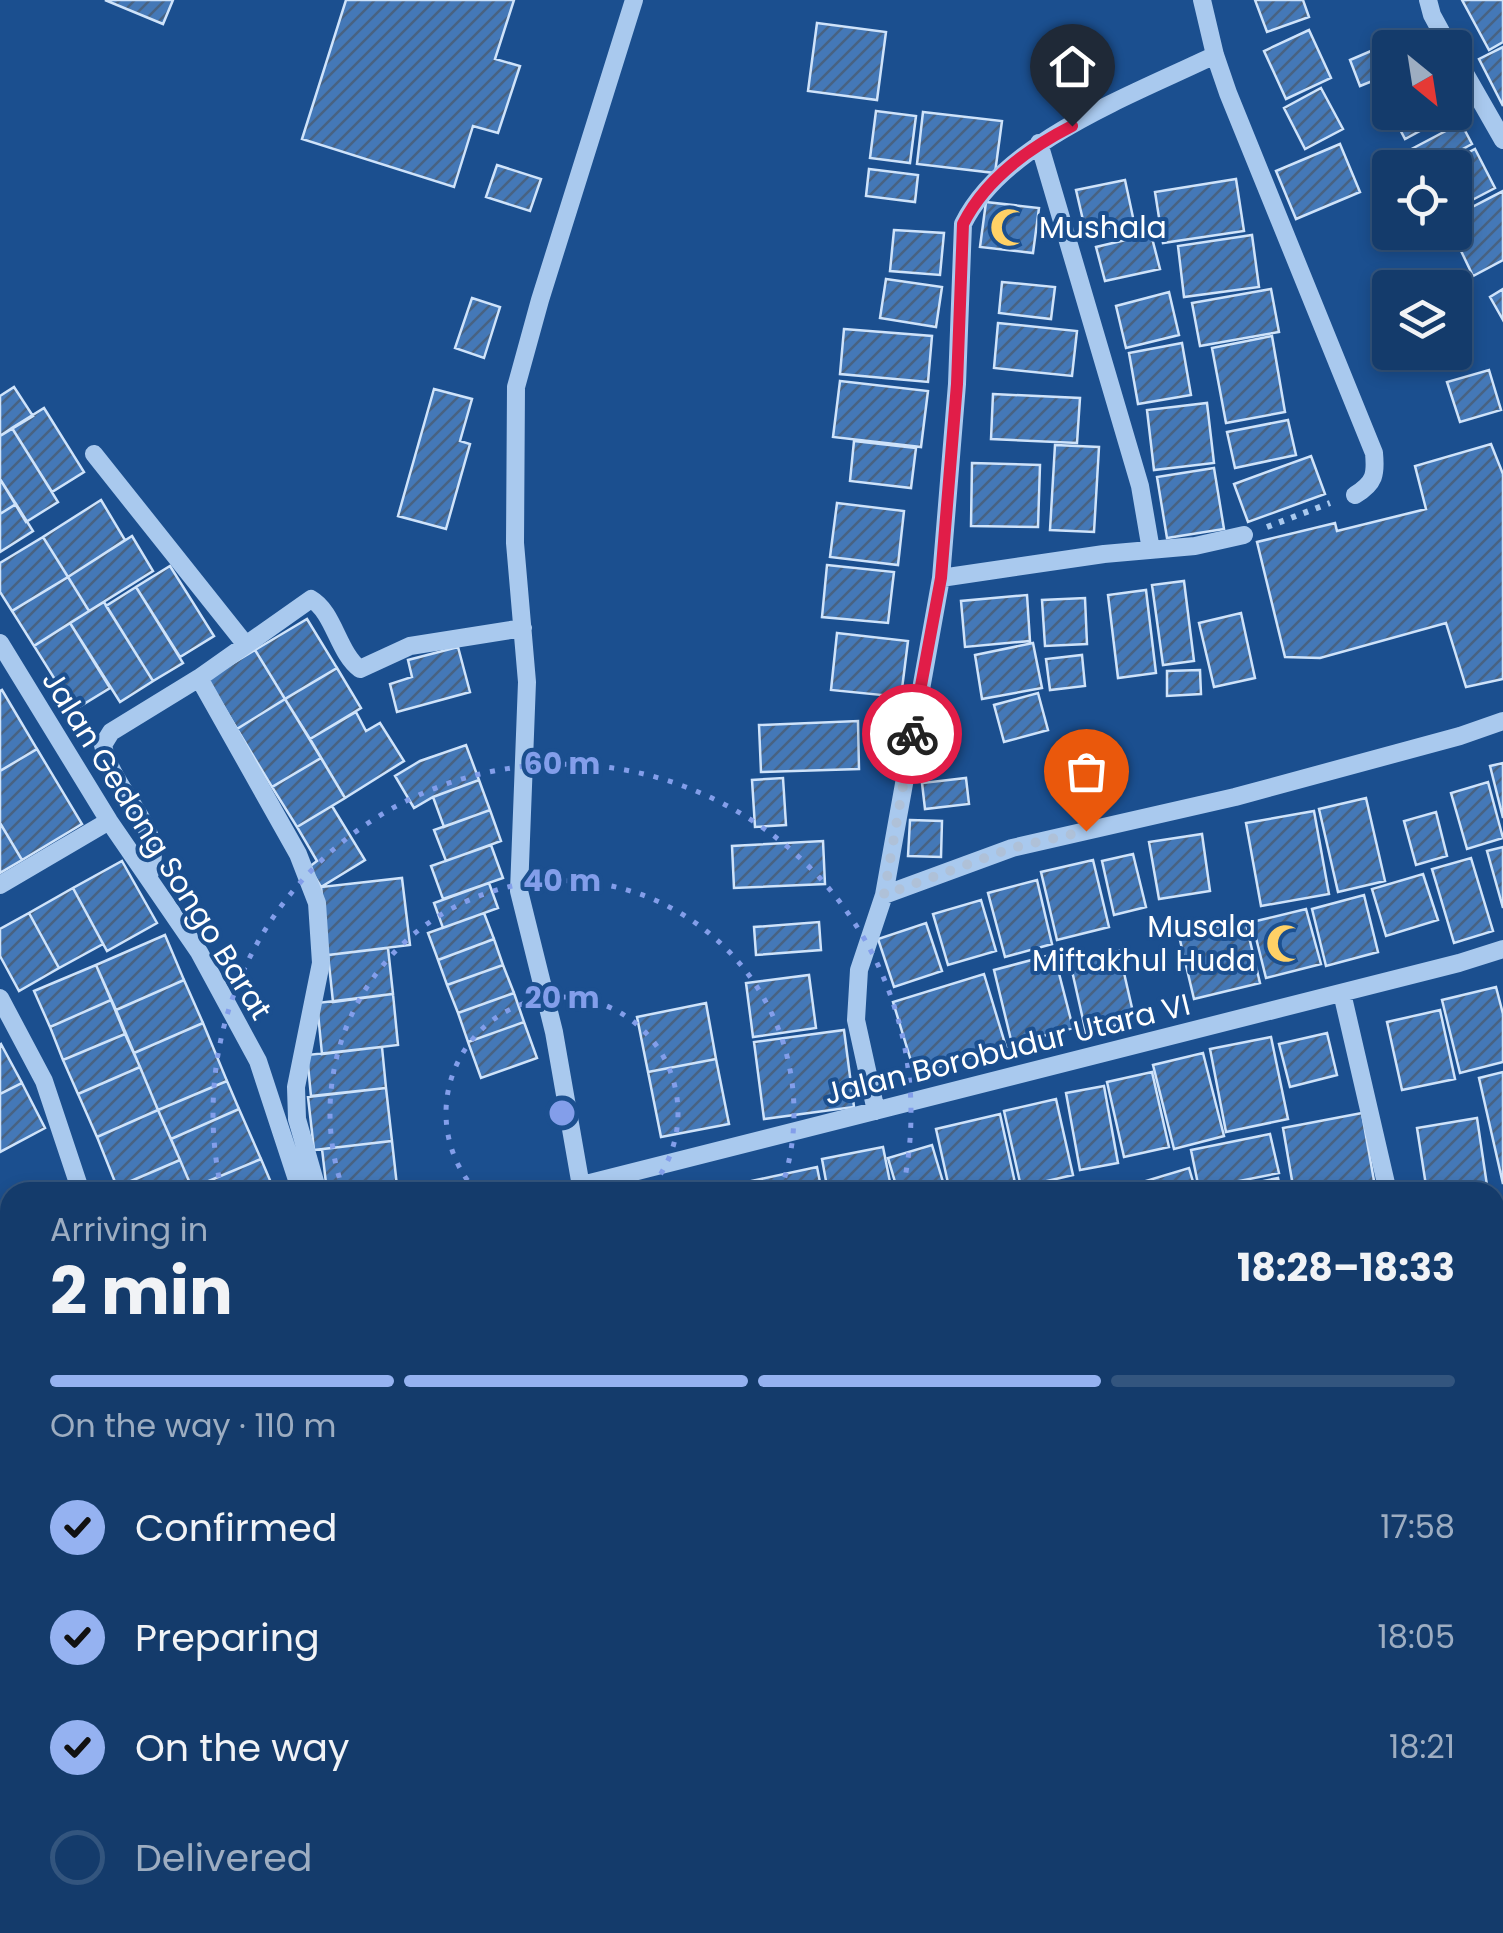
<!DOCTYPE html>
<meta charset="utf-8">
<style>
body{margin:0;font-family:Poppins,sans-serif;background:#1d4271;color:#f1f3f6;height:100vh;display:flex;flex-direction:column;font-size:38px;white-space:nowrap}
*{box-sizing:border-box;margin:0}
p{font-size:32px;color:#9dadc1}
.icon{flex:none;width:55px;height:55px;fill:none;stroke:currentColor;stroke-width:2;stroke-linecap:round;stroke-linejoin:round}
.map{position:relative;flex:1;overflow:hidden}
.side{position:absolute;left:0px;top:1182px;width:1505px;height:752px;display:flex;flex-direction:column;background:#143b6b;border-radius:30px 30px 0 0;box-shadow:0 5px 15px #0003,0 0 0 2px #33557e}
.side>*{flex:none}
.needle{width:65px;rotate:150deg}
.buttons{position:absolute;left:1372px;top:30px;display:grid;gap:20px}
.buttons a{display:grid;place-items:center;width:100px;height:100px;border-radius:10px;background:#143b6b;box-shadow:0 5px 15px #0003,0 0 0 2px #33557e;font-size:50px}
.pin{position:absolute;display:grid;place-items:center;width:85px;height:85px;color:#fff;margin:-102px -42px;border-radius:50% 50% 50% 0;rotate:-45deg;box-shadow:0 0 10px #0007}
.pin .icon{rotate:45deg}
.courier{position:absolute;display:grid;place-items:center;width:100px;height:100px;margin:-50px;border:8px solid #e11d48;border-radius:50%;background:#fff;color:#222;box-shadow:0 2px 12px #0007}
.overview em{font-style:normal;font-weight:700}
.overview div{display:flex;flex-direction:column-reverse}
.overview{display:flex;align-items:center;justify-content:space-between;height:170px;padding:0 50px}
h1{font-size:65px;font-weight:700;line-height:75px}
.bar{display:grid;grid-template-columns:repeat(4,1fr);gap:15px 10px;align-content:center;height:120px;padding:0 50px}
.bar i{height:12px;border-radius:8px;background:#33557e}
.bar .active{background:#95b2f1}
.bar p{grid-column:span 4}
ol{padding:0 50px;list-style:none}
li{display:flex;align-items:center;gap:30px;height:110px}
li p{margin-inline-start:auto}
li .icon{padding:10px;border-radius:50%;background:#95b2f1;color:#111;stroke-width:4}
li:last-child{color:#9dadc1}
li i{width:55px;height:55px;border:5px solid #33557e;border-radius:50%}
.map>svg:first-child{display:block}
.building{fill:url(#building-hatch);stroke:#cfe3fa;stroke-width:2.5}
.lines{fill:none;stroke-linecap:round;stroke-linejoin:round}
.path{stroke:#a9c9ee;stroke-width:6;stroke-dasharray:5 8;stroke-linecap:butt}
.minor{stroke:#a9c9ee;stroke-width:18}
.done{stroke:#afc1d8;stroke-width:10;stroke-dasharray:0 18}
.route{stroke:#e11d48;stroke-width:12}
.ring{fill:none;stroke:#839eea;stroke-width:5;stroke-dasharray:5 10}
.labels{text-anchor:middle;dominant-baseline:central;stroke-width:8;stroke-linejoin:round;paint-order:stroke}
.poi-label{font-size:30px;fill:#fff;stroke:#1b4f8f;text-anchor:start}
.street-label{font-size:30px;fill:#fff;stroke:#1b4f8f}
.centre{fill:#839eea;stroke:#1b4f8f;stroke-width:5}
.ring-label{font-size:30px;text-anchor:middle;font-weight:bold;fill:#839eea;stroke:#1b4f8f;stroke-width:8;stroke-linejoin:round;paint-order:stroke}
</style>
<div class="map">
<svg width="1503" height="1933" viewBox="0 0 1503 1933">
<defs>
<pattern id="building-hatch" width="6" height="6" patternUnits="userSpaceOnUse" patternTransform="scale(2.5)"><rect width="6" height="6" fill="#4478b7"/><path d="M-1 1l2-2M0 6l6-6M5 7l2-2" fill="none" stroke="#486282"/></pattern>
</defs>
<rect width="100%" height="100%" fill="#1b4f8f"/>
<!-- building -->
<path class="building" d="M105,0h68l-10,24z
M346,0h168l-19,59 25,7 -22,67 -25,-7 -19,61 -152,-48z
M1255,0h48l6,17 -42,15z
M1462,0h41v42l-14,8z
M817,23l69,9 -9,68 -69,-9z
M1309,30l22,48 -45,21 -22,-48z
M1413,33l6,15h-29v26l-30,12 -10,-26z
M1503,47v59l-24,-47z
M1321,88l22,41 -38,20 -21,-41z
M876,111l40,5 -6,47 -40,-5z
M923,112l79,9 -7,52 -78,-9z
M1391,112h64l-50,27z
M1461,123l11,21 -45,24h-16l-7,-15z
M1340,144l20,48 -64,27 -20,-48z
M1475,149l20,39 -40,21v-41h-16z
M497,165l44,14 -11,32 -44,-14z
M869,169l49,6 -3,27 -49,-6z
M1236,179l8,52 -81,12 -8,-51z
M1125,180l9,42 -48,11 -10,-43z
M1503,191v69l-30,16 -21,-44h3v-16z
M986,202l53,6 -6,45 -53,-6z
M894,230l50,3 -4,42 -50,-4z
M1151,234l9,35 -55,12 -9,-34z
M1252,235l7,52 -75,10 -6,-51z
M886,279l56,8 -6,40 -56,-9z
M1002,282l53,5 -4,32 -52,-6z
M1271,289l8,43 -79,14 -8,-43z
M1503,289v31l-13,-23z
M1169,292l10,43 -53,13 -10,-42z
M472,298l28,9 -16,51 -29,-10z
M998,323l79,8 -5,45 -78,-8z
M844,329l88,7 -4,46 -88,-8z
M1272,336l13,76 -59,11 -14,-75z
M1182,343l9,52 -53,9 -9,-51z
M1489,370l12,40 -41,12 -13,-40z
M840,381l88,10 -7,56 -88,-10z
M14,387l19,29 -33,20v-40z
M434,389l38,10 -12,42 10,3 -24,85 -48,-13z
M993,394l87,4 -3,45 -86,-4z
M1207,403l7,60 -60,7 -7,-60z
M44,408l40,64 -32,20 -40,-64z
M1288,420l8,35 -61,13 -8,-36z
M12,428l46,74 -32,20 -26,-43v-43z
M854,441l62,7 -5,40 -61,-7z
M1491,444l12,30v205l-37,8 -20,-64 -126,35 -35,-1 -28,-115 78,-19 2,8 89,-22 -11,-43z
M1055,445l44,2 -5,85 -44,-2z
M1311,456l14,38 -77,28 -14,-38z
M972,463l68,2 -2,62 -67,-1z
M1214,468l10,61 -57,9 -10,-61z
M0,479l16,25 -16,10z
M101,500l24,40 -57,37 -25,-40z
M837,503l67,8 -6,54 -68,-8z
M16,504l17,27 -33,21v-38z
M132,536l21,35 -64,40 -21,-34z
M43,537l25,40 -56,34 -12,-19v-29z
M827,565l67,7 -6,51 -66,-6z
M170,566l44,70 -34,21 -44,-70z
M68,577l21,34 -55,35 -22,-35z
M1184,581l10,80 -31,4 -11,-80z
M136,587l47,76 -30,18 -47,-75z
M1146,590l10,83 -38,5 -10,-83z
M1027,595l3,46 -65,6 -4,-46z
M1085,598l2,46 -42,2 -3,-46z
M104,602l49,79 -33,21 -50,-79z
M1241,613l14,65 -41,9 -15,-64z
M307,619l30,49 -52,31 -30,-49z
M70,623l40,65 -36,22 -40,-64z
M837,633l71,8 -7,56 -70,-7z
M1033,643l9,45 -60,11 -7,-44z
M458,647l12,45 -73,20 -7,-28 22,-7 -4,-17z
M255,650l30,49 -48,30 -30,-50z
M1082,655l3,31 -35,4 -4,-31z
M337,668l24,40 -51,31 -25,-40z
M1200,670l1,24 -34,2v-25z
M2,690l35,59 -37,22v-80z
M1038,693l10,37 -44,12 -10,-37z
M285,699l36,59 -49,29 -35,-58z
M356,712l10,19 14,-8 24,38 -59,37 -35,-59z
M858,721l1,48 -98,3 -2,-47z
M466,745l13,35 -46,17 -19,11 -19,-32 25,-15z
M37,749l45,75 -60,36 -22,-37v-52z
M321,758l24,40 -48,29 -25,-40z
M1503,763v55l-13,-52z
M783,778l3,47 -31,2 -3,-47z
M966,778l3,26 -44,5 -3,-26z
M479,780l11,30 -46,17 -11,-30z
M1488,782l15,56 -36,11 -16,-56z
M1366,798l19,83 -47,11 -19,-83z
M332,806l33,54 -44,27 -12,-20 8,-6 -20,-34z
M490,810l11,31 -55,20 -12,-31z
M1314,811l15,83 -68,12 -15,-83z
M1436,812l11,44 -31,9 -12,-44z
M910,820l32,1 -1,36 -33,-1z
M0,823l22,37 -22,13z
M1202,834l8,57 -51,8 -10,-57z
M823,841l2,43 -91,4 -2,-42z
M491,845l12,33 -60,21 -12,-33z
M1503,847v61l-16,-57z
M1133,854l13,53 -32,8 -12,-54z
M1471,858l22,73 -39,12 -22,-74z
M1093,860l16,67 -52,13 -16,-68z
M122,861l35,62 -50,28 -34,-63z
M1423,874l15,46 -52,16 -14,-47z
M402,878l8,67 -82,10 -7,-68z
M1037,880l15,64 -47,13 -17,-64z
M489,883l9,25 -55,20 -9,-25z
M73,888l30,56 -44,24 -30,-55z
M1364,895l14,57 -52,14 -14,-57z
M981,900l15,51 -48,14 -15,-51z
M1306,909l15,55 -55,14 -14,-56z
M29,913l30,55 -40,23 -19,-35v-27z
M484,913l10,26 -56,21 -10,-27z
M1245,920l15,63 -66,16 -15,-63z
M819,922l2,28 -65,5 -2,-28z
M926,923l16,48 -48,16 -16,-48z
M165,935l19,45 -68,30 -20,-45z
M494,939l9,26 -56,20 -9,-25z
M388,948l5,46 -60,8 -5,-47z
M1119,951l16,70 -49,12 -16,-71z
M1054,954l19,74 -61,16 -18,-74z
M96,965l15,35 -61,27 -16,-36z
M503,965l11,28 -56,20 -11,-28z
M984,974l22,73 -91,27 -22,-72z
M809,975l7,53 -63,9 -7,-54z
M184,980l19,43 -69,30 -18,-43z
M1496,987l7,27v48l-43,11 -18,-73z
M514,993l10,29 -56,20 -10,-29z
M393,994l5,51 -76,9 -5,-51z
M111,1000l14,34 -62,26 -13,-33z
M706,1003l10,56 -68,13 -11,-55z
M1440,1010l15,69 -53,11 -15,-68z
M524,1022l13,36 -56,20 -13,-36z
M203,1023l24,58 -69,29 -24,-57z
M844,1030l10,77 -90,12 -10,-77z
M1327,1033l10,42 -47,12 -11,-43z
M125,1034l15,33 -62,27 -15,-34z
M1271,1037l17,82 -62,13 -16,-83z
M1,1044l21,39 -22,11v-49z
M382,1047l4,41 -75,8 -4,-41z
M1203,1053l21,83 -50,13 -21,-84z
M716,1059l13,65 -68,13 -13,-65z
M140,1067l18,43 -61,27 -19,-43z
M1152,1072l17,75 -45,10 -17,-75z
M1503,1072v112l-24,-106z
M227,1081l12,28 -68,30 -13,-29z
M22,1083l23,45 -45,24v-58z
M1104,1086l14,77 -38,7 -14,-77z
M386,1088l6,53 -78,9 -6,-53z
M1056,1099l17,76 -52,12 -17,-76z
M239,1109l22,50 -69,29 -21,-49z
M158,1110l22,50 -63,27 -20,-50z
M1362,1113l14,79h-82l-11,-64z
M1000,1114l17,78h-67l-14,-63z
M1477,1118l11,74h-61l-10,-64z
M1270,1134l9,39 -80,16 -8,-39z
M392,1141l5,45 -70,6 -5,-43z
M932,1145l14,47h-48l-10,-34z
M883,1147l9,45h-64l-6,-33z
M261,1159l14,33h-81l-2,-4z
M180,1160l12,28 -10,4h-62l-3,-5z
M817,1167l5,25h-73l-2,-10z
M1189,1168l7,24h-76l-1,-3z
M1278,1178l3,14h-71z
M393,1186v6h-56z
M8,1337l2,102 -10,2v-102z
M1503,1337v62l-8,2v-62z
M0,1480h2l8,28v71l-10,3z
M1495,1585l8,26v45l-8,2z
M1495,1680l8,21v46l-8,3z
M10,1734v99l-10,3v-99z
M1503,1807v81l-4,1 -4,-12v-67z
M9,1862l1,63h19l2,8h-31v-68z
M29,1925h57l2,8h-57z
M86,1925h66l3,8h-67z
M226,1925h63l1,4 -17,4h-45z
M764,1925h83v1l-17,7h-63z
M1132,1925l2,8h-46l-2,-7z
M1142,1925h57l2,8h-56z
M1212,1925h40l3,8h-40z
M1260,1925h52l-28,8h-22z
M1377,1925h52l2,8h-83z"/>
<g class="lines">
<!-- path -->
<path class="path" d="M1267,527l63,-24"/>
<!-- minor -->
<path class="minor" d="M1202,0l13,55 13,38 146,360c2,21 1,30 -19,42
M1428,0l4,15 18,33
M1455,56l48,84
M1039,143l101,343 11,64
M94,454l152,191
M941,578l163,-24 91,-8 49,-11
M0,643l109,178 90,131 59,109 43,131
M199,678l99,176 19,49 4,60 -25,124 1,32 21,73
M149,876c2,-7 4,-16 4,-24 -1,-32 -43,-69 -50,-107l8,-13 88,-54 112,-79c23,13 27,54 49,70l50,-23 113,-18
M0,885l109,-64
M884,895l128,-47 223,-51 225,-61 43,-15
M1342,993l46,199
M0,998l44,83 37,111
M876,1111l-20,-91 3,-50 25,-75 57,-317 16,-194 6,-160c41,-83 172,-130 252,-169
M582,1185l877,-222 44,-14
M582,1192l-28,-160 -35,-141 8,-209 -12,-139 1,-156 24,-87 94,-300
M1495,1256l8,-2
M0,1326l10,-2
M1495,1524l8,23
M1495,1563l8,-2
M0,1656l10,-2
M1495,1770l8,-3
M687,1925l5,8
M441,1933l19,-8
M924,1933l28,-8"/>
</g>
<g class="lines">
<!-- done -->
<path class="done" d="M912,734l-28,161 128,-47 74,-17"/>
<!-- route -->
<path class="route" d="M912,734l29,-156 16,-194 6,-160c22,-44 66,-76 109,-98"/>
</g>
<!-- distance rings -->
<g class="ring">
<path d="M477 1192A116 116 0 1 1 647 1192"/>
<path d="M344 1192A232 232 0 1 1 780 1192"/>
<path d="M222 1192A349 349 0 1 1 902 1192"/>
</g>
<!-- icons -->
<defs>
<symbol id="mosque-bare" viewBox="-9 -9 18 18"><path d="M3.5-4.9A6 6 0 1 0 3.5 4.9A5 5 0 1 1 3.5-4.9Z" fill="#ffd166" stroke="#1b4f8f" stroke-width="2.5" paint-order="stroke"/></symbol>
</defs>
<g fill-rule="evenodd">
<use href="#mosque-bare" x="982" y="200" width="55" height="55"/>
<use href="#mosque-bare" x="1258" y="916" width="55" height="55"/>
</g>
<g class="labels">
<!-- poi labels -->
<g class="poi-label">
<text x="1039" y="227">Mushala</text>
<text x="1256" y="926" text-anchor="end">Musala<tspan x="1256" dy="34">Miftakhul Huda</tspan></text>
</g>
<!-- street labels -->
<g class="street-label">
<text transform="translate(157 845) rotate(58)">Jalan Gedong Songo Barat</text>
<text transform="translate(1007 1049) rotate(-14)">Jalan Borobudur Utara VI</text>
</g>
</g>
<circle cx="562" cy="1113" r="15" class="centre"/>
<g class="ring-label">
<text x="562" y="774">60 m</text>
<text x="562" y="891">40 m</text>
<text x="562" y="1008">20 m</text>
</g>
</svg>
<div class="buttons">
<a><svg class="needle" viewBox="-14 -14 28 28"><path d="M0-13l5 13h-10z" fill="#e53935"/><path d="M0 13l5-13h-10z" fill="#9dadc1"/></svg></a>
<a><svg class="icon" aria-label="locate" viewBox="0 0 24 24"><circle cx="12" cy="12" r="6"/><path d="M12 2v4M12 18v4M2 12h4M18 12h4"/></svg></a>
<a><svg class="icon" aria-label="layers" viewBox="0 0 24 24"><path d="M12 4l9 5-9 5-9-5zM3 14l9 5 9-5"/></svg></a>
</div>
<div class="pin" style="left:1086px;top:831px;background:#ea580c"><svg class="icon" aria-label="bag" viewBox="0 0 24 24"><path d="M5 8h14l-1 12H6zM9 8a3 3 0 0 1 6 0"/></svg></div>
<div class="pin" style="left:1072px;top:126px;background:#1f2937"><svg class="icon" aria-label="home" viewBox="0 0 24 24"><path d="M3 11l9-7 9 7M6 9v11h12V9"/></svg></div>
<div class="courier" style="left:912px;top:734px"><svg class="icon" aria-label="bike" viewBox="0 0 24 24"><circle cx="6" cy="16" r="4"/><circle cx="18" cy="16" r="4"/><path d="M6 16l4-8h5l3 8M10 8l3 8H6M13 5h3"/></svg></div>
<section class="side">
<div class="overview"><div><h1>2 min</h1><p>Arriving in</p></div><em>18:28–18:33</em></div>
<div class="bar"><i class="active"></i><i class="active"></i><i class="active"></i><i></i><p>On the way · 110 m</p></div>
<ol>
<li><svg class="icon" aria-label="check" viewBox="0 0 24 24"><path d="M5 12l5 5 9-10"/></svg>Confirmed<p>17:58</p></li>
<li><svg class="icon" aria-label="check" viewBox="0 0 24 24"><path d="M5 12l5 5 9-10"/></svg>Preparing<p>18:05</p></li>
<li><svg class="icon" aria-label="check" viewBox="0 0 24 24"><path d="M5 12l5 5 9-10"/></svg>On the way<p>18:21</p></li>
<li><i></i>Delivered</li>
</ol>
</section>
</div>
